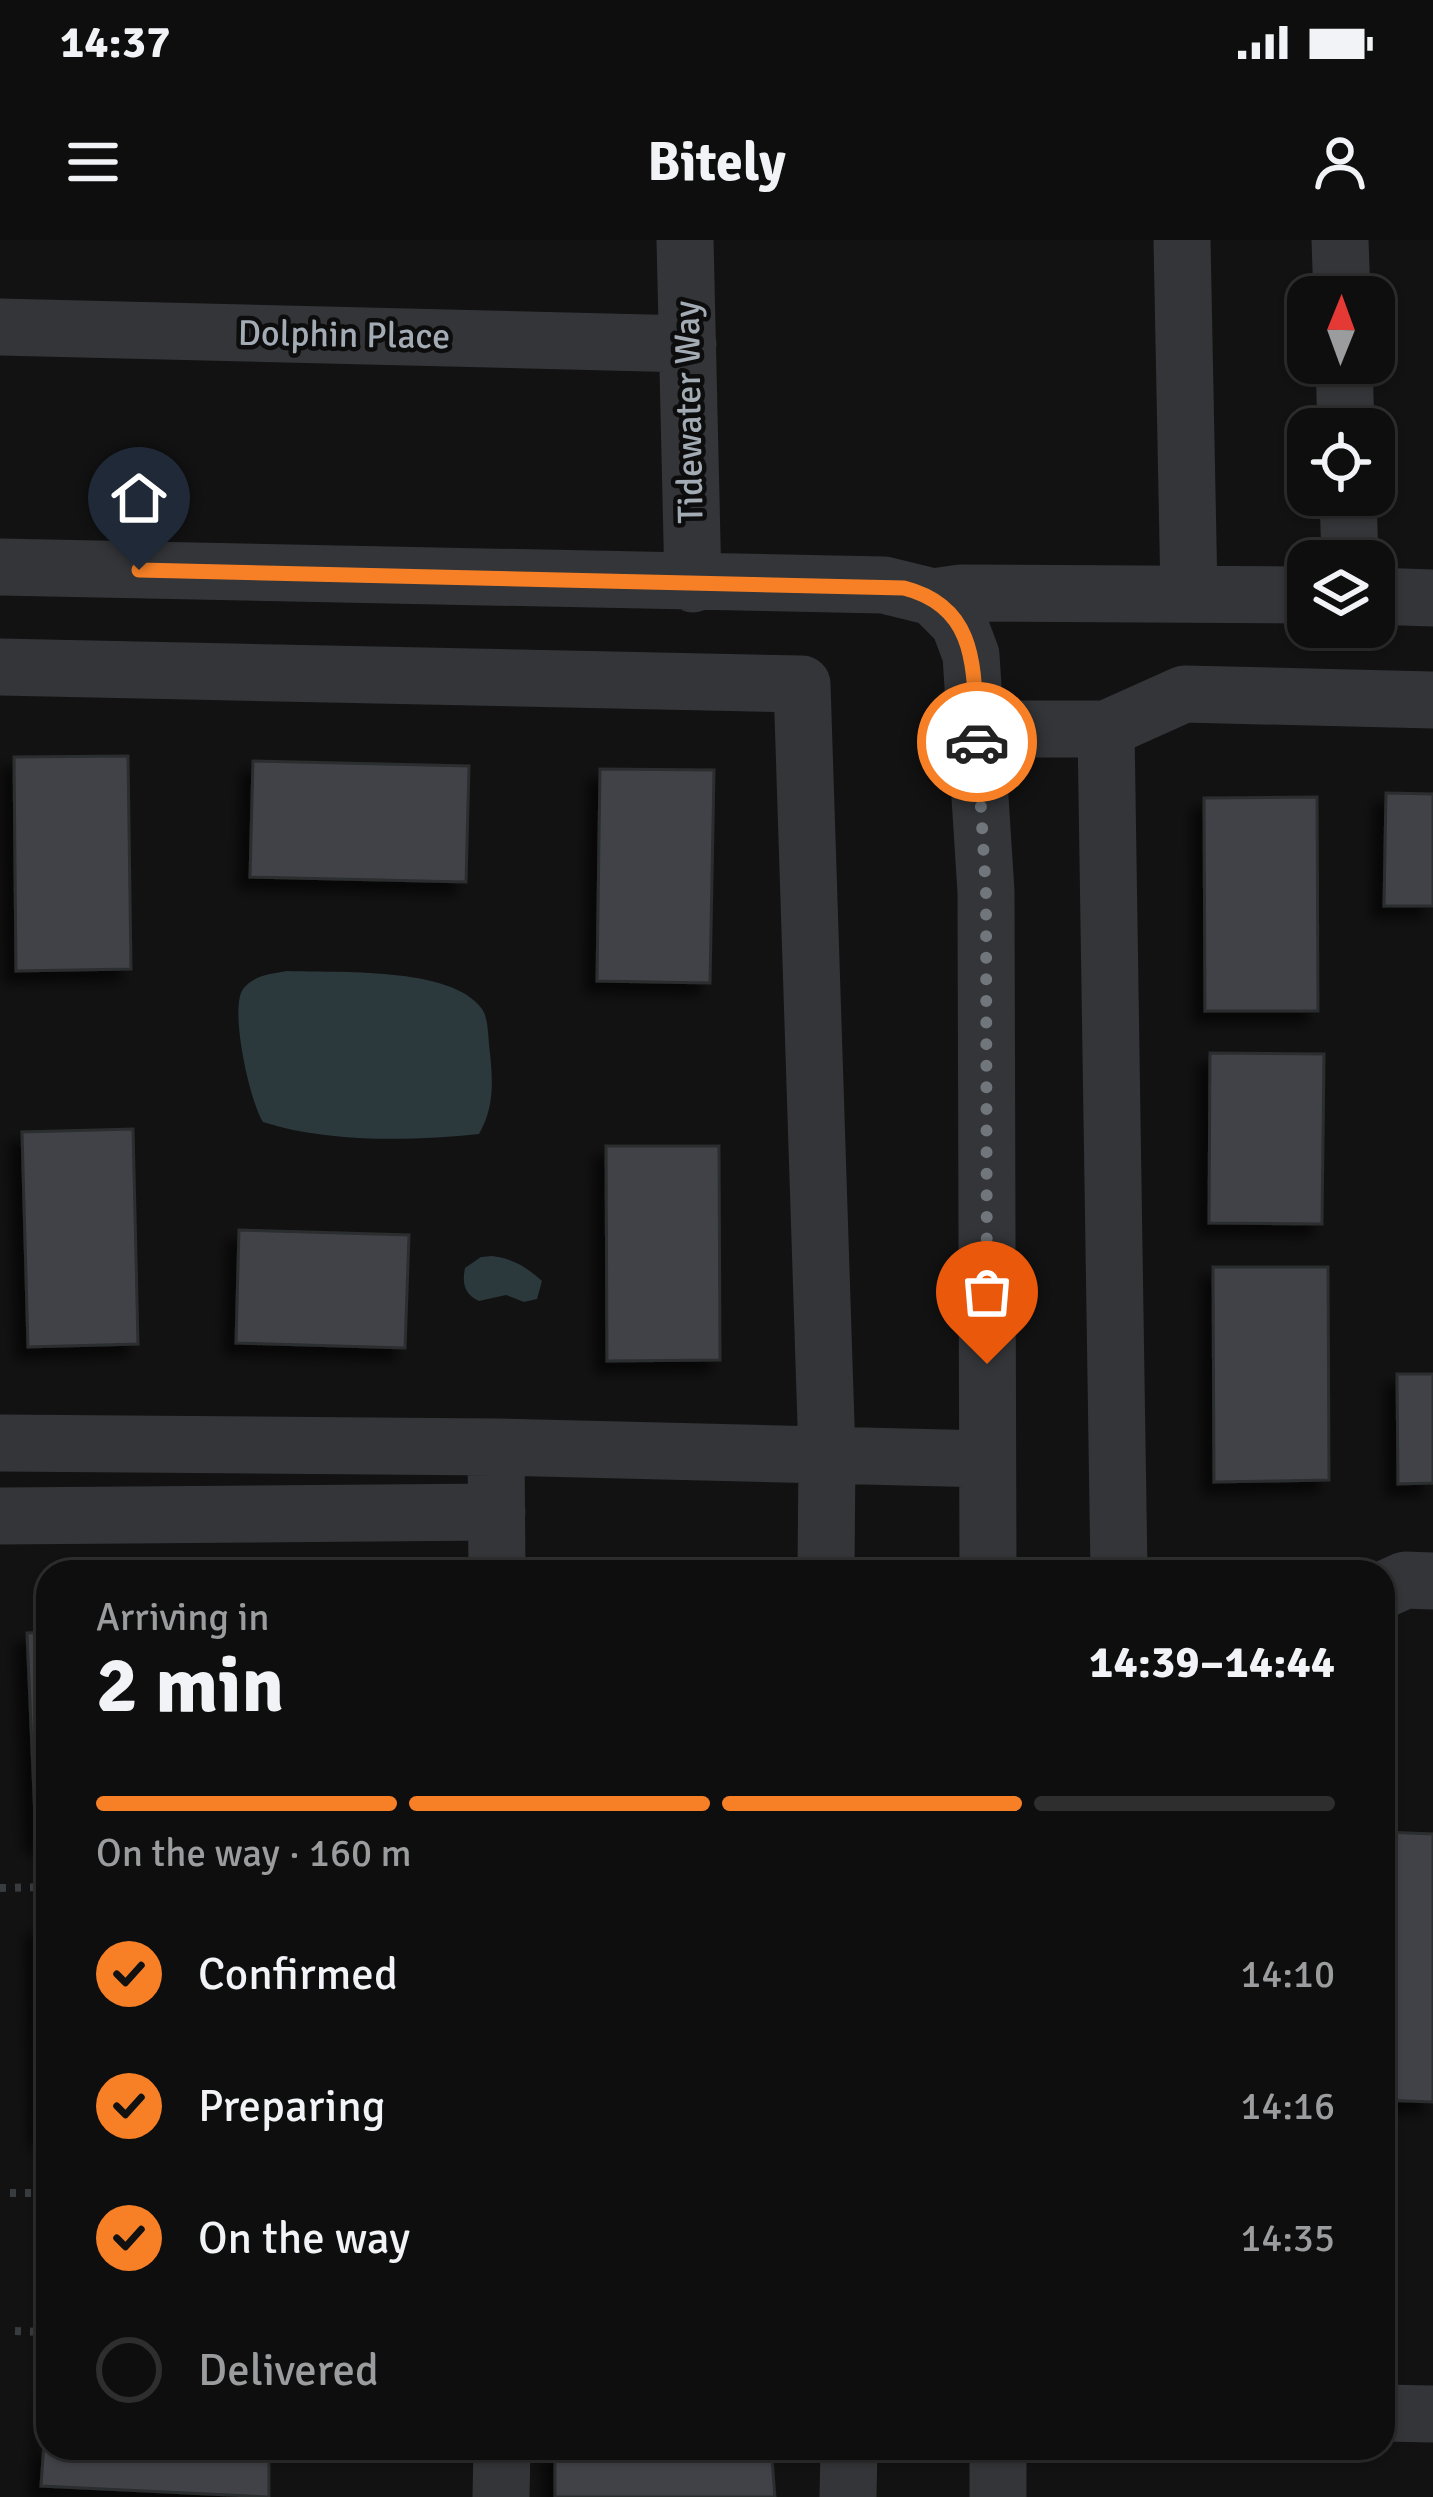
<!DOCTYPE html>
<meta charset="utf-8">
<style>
body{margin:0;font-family:Signika,sans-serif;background:#171717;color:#f1f3f6;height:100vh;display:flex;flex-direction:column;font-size:45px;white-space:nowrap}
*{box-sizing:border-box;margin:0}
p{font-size:39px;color:#9b9c9e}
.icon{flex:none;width:66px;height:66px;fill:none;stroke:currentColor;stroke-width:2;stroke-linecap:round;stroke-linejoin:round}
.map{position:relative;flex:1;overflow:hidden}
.sheet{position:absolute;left:36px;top:1320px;width:1359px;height:900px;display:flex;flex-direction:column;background:#0e0e0e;border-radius:36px;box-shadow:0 3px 9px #0004,0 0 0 3px #2e2e2e}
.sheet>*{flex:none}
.needle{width:78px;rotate:1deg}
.fabs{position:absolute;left:1287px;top:36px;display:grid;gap:24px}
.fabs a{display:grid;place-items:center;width:108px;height:108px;border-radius:24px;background:#0e0e0e;box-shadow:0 3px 9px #0004,0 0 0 3px #2e2e2e;font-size:60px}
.pin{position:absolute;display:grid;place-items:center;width:102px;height:102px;color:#fff;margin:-123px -51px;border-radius:50% 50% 50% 0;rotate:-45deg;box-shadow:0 0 12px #0007}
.pin .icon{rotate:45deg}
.courier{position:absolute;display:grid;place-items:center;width:120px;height:120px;margin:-60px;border:9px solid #f78026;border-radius:50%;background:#fff;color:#222;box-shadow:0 3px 15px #0007}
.overview em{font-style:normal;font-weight:800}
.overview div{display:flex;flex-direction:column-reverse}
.overview{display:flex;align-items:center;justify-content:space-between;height:204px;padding:0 60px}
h1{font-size:78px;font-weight:800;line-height:90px}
.bar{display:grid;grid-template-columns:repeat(4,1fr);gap:18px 12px;align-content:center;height:144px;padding:0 60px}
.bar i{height:15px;border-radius:9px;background:#2e2e2e}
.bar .selected{background:#f78026}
.bar p{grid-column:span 4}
ol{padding:0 60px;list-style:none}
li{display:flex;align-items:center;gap:36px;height:132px}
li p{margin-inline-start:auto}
li .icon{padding:12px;border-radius:50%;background:#f78026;color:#111;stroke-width:4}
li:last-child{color:#9b9c9e}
li i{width:66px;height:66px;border:6px solid #2e2e2e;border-radius:50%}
.status{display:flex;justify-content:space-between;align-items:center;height:84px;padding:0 60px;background:#0e0e0e;direction:ltr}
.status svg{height:33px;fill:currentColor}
header{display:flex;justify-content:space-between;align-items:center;height:156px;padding:0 60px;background:#0e0e0e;font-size:54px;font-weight:800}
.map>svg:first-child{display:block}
.water{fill:#2b383c}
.building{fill:#414346;stroke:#2c2d2f;stroke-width:3;filter:url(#shadow)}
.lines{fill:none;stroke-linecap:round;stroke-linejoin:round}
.path{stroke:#393c3f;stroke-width:8;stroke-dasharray:6 9;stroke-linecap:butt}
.minor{stroke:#333538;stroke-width:57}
.done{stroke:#70767c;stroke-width:12;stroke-dasharray:0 21.6}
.route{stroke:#f78026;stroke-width:15}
.labels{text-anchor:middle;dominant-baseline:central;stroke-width:9;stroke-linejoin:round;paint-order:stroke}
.street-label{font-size:36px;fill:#a3acb4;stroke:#0d0d0e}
</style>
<div class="status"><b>14:37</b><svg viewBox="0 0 49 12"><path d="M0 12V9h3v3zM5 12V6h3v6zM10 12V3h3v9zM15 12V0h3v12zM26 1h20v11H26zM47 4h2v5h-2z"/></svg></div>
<header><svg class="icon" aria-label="menu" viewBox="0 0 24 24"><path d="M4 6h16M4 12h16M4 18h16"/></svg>Bitely<svg class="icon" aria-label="person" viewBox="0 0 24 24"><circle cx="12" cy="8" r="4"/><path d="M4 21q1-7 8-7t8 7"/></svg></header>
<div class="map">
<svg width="1433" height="2257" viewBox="0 0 1433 2257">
<defs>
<filter id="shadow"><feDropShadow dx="-11" dy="11" stdDeviation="6" flood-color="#0009"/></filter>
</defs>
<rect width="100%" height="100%" fill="#121213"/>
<!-- water -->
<path class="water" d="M287,731c49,2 165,-5 195,38 7,10 6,31 8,44 3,30 4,55 -11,81 -66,7 -152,9 -216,-12 -13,-20 -34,-113 -20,-133 11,-14 28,-15 44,-18z
M492,1016c20,2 36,12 50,25l-5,18 -13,3 -18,-7 -27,6c-15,-7 -17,-18 -14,-33l16,-11z"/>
<!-- building -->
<path class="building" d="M128,516l3,213 -115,2 -2,-214z
M253,521l216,5 -3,116 -216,-5z
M600,529l114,1 -4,213 -113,-2z
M1386,553l47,1v112h-49z
M1317,557l1,214h-113l-1,-213z
M1210,813l114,1 -2,170 -113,-1z
M133,889l5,215 -110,3 -6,-215z
M606,906h113l1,214 -113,1z
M239,990l170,5 -4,113 -169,-5z
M1213,1027h115l1,213 -115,2z
M1397,1134h36v109l-35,1z
M48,1392v209h-12l-9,-208z
M1383,1592l50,2v268l-50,-2z
M37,1685h11v212l-7,-1z
M48,2146v62h221v49l-228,-11z
M555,2208h216l4,49h-220z"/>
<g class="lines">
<!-- path -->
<path class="path" d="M257,1327v5
M177,1329v3
M0,1648l48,-1
M10,1953h38
M15,2091l33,1"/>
<!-- minor -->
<path class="minor" d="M685,0l8,344
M1182,0l7,354
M1340,0l2,57
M0,87l688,17
M1344,123l2,66
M1348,255l2,66
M0,327l884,18 49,12 28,-4 347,2
M1374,356l59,2
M933,357l26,26 12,32 15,237 2,680
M0,427l802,17 25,771 -1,117
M976,489h130l13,843
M1106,489l78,-35 249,6
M0,1203l496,4
M0,1276l497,-4
M497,1332l-1,-125 491,12
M1383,1350l22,-10 28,1
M1383,2173l50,1
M998,2208v49
M501,2257l1,-49
M848,2257l1,-49"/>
</g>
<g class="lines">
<!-- done -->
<path class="done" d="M977,502l9,150 1,472"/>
<!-- route -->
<path class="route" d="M139,330l765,18c78,20 69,88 73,154"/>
</g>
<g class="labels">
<!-- street labels -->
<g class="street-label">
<text transform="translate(344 95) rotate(1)">Dolphin Place</text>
<text transform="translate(689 172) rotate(-91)">Tidewater Way</text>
</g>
</g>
</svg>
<div class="fabs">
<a><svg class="needle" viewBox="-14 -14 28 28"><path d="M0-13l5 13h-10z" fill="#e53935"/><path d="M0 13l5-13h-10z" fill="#9b9c9e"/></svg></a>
<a><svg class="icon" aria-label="locate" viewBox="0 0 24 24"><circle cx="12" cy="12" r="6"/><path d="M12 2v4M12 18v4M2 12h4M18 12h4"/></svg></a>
<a><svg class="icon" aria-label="layers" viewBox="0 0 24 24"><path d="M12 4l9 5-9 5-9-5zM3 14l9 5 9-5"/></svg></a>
</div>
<div class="pin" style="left:987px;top:1124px;background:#ea580c"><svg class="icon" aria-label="bag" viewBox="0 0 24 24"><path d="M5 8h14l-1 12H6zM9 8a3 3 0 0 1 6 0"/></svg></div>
<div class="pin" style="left:139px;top:330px;background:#1f2937"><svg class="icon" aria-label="home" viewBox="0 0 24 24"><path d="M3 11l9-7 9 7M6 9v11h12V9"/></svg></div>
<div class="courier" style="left:977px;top:502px"><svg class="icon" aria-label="car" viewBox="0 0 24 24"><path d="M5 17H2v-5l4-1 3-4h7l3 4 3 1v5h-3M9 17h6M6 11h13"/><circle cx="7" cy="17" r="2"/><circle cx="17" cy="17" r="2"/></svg></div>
<section class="sheet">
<div class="overview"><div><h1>2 min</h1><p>Arriving in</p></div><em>14:39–14:44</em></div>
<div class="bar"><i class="selected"></i><i class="selected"></i><i class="selected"></i><i></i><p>On the way · 160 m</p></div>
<ol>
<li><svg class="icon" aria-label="check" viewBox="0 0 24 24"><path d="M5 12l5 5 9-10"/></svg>Confirmed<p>14:10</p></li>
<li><svg class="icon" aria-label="check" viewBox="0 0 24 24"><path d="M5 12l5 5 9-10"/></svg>Preparing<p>14:16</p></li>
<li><svg class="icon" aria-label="check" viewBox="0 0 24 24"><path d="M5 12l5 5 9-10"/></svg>On the way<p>14:35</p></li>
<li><i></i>Delivered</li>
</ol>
</section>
</div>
